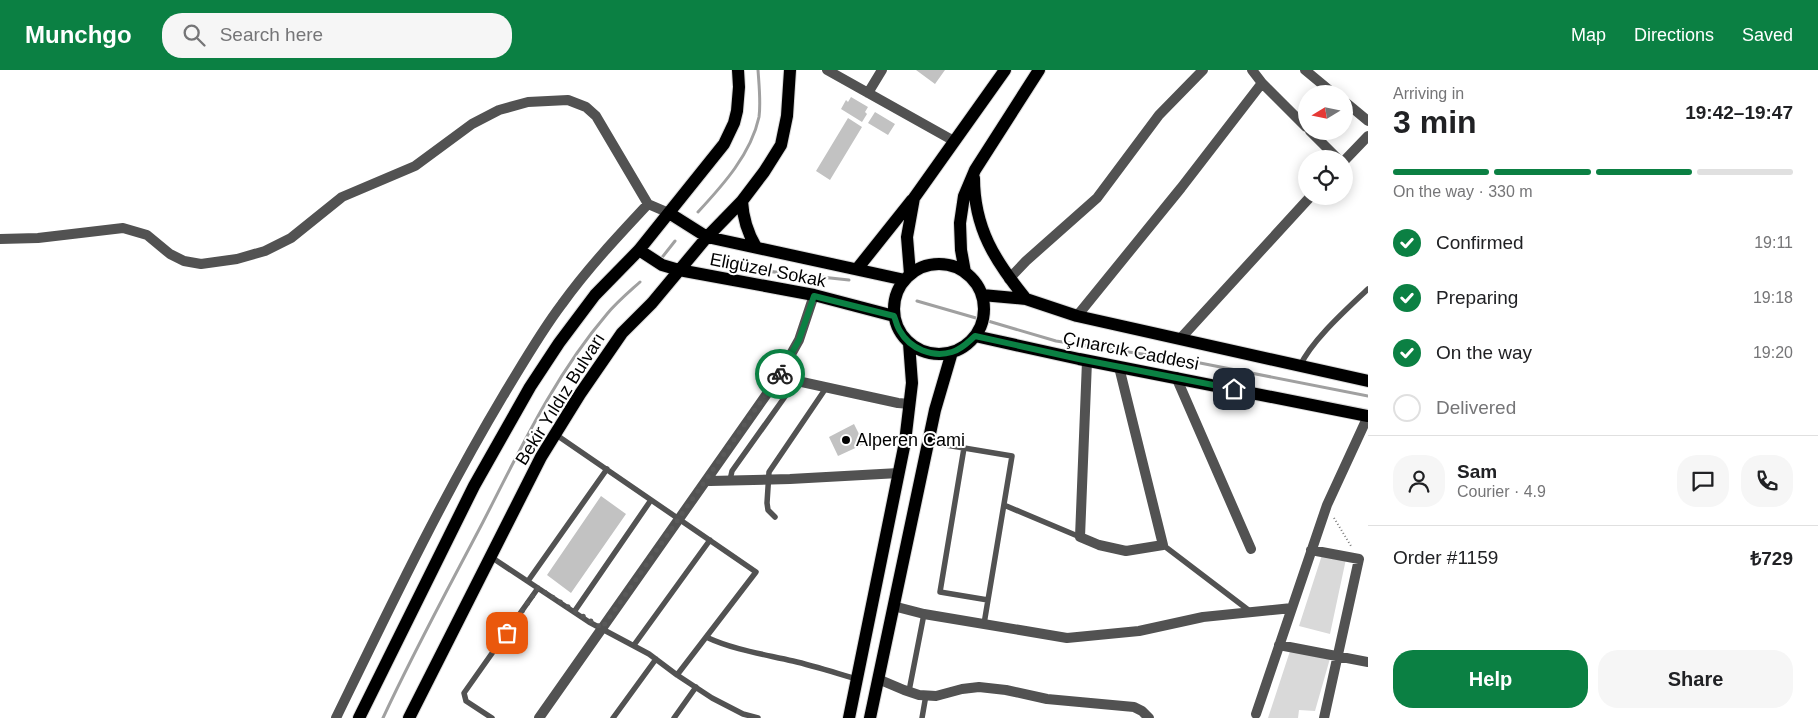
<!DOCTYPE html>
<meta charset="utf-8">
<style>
body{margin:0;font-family:Arial,sans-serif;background:#f6f6f6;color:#202124;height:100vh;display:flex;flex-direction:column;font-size:19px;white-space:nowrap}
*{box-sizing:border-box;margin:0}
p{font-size:16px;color:#757577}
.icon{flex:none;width:28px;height:28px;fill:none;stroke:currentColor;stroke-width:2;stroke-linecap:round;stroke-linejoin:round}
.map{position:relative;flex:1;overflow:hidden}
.panel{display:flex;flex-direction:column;background:#fff;width:450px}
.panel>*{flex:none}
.needle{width:32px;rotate:260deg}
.fabs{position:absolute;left:1298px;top:15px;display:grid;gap:10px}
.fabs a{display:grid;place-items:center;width:55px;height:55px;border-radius:50%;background:#fff;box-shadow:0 2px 12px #0003;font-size:25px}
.pin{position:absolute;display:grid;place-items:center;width:42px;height:42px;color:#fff;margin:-21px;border-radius:10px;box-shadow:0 2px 8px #0006}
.courier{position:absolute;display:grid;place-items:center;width:50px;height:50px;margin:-25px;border:4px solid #0b8043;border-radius:50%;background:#fff;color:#222;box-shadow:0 1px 6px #0007}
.head em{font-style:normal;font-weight:600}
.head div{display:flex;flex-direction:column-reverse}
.head{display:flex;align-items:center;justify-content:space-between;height:85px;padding:0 25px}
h1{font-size:32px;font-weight:600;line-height:38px}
.bar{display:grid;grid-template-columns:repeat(4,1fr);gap:8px 5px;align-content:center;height:60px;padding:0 25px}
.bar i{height:6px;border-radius:4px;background:#e0e0e0}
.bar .selected{background:#0b8043}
.bar p{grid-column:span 4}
.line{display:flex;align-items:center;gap:12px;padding:0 25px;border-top:1px solid #e0e0e0}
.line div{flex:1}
.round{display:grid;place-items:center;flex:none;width:52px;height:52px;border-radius:20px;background:#f6f6f6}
ol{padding:0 25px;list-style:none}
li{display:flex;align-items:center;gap:15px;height:55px}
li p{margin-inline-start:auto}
li .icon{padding:5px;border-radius:50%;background:#0b8043;color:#fff;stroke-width:4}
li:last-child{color:#757577}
li i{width:28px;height:28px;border:2px solid #e0e0e0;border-radius:50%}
.cta{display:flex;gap:10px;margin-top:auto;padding:10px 25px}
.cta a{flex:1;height:58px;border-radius:20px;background:#0b8043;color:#fff;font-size:20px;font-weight:600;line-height:58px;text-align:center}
.cta a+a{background:#f6f6f6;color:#202124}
header{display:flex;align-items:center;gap:30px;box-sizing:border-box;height:70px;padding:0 25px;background:#0b8043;color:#fff}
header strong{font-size:24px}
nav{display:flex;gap:28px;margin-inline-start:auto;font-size:18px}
.search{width:350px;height:45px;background:#f6f6f6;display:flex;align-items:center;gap:12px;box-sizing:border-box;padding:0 18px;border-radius:20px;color:#757577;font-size:19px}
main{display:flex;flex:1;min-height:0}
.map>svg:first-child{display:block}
.green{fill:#d9d9d9}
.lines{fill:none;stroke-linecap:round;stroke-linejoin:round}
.stream{stroke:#a0a0a0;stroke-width:3}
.building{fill:#c2c2c2}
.primary-casing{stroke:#dbdbdb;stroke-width:14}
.path{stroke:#747474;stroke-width:2;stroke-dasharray:1 2.5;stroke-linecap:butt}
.lane{stroke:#525252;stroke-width:5.5}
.street{stroke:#525252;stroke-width:10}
.primary{stroke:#000;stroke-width:12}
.done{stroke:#595959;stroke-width:5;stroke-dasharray:0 9}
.route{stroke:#0b8043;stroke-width:6}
.poi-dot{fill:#000;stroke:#fff;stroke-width:2}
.labels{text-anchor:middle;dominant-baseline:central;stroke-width:4;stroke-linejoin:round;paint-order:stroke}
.street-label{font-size:18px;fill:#000;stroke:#fff}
.poi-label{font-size:18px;fill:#000;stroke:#fff;text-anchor:start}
</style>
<header>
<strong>Munchgo</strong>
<div class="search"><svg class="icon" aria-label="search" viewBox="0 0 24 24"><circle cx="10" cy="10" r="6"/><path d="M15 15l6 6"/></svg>Search here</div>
<nav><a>Map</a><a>Directions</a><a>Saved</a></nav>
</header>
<main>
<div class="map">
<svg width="1368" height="648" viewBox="0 0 1368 648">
<rect width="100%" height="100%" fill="#fff"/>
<!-- green -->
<path class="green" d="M1322,485l24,4 -16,75 -31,-8z
M1291,578l40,7 -16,56 -16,-1 -1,8h-30z"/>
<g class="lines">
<!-- stream -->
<path class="stream" d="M698,142c25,-27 53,-58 61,-95 2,-15 0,-32 -1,-47
M660,190l15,-19
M719,196l130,14
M917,231l59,17
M988,251l68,20 139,21 173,34
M383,648c31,-67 66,-131 100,-196 37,-72 71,-146 124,-208 10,-12 22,-22 33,-32"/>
</g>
<!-- building -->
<path class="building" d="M916,0h29l-10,14z
M851,27l17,10 -3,5 2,2 -5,8 -21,-13 5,-9 2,2z
M875,42l20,12 -7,11 -20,-12z
M848,48l14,9 -32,53 -14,-9z
M854,354l10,20 -26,12 -9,-19z
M601,426l25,18 -55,79 -24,-18z"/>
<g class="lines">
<defs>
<path id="primary" d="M974,108c0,50 21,83 52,121
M742,131c1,18 5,31 14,46
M669,143l38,24 198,43
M639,180l23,15 17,5 135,25 80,21
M894 239a45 45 0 1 1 90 0a45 45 0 1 1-90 0Z
M857,199l55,-69
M965,202l-4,-22 -1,-27 4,-27 11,-26 64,-100
M910,204l-3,-37 7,-39 91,-128
M982,225l44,4 51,17 291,65
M975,266l104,23 289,57
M359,648l115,-232 56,-99 29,-44 36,-48 44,-45 85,-106 10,-21 3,-12 2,-24 -1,-17
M409,648l132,-261 39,-63 42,-61 30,-30 55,-66 35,-36 22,-29 17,-27 6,-29 3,-46
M849,648l56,-276 7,-59 -3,-40
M870,648l65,-308 17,-58"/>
</defs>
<!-- primary casing -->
<use href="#primary" class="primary-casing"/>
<!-- path -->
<path class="path" d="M1334,448l17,28"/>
<!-- lane -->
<path class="lane" d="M1300,296c12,-26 47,-57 68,-77
M555,364l201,138 -79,103
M928,372l84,14 -28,168
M964,378l-24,144 48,8
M730,410l2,-9 57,-80
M1004,435l76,32
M775,447l-7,-7 -1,-7 2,-31 57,-84
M1163,475l88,67
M491,487l98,65 60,32 28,21 35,23 31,16 15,4
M528,511l79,-112
M574,542l77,-112
M706,567c28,13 57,17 87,24 21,5 43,12 64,18
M634,575l76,-105
M909,621l15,-77
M492,648l-26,-17 -2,-8 74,-105
M613,648l43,-59
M674,648l22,-31
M922,648l4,-23"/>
<!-- street -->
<path class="street" d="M827,0l127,71
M1252,0l10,13 44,44
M1305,0l29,24
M868,23l14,-23
M1344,31l24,20
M1310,61l28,28
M1344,91l24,-25
M648,134l21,9
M0,169l38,-1 85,-10 24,7 23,19 14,7 17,3 36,-5 28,-8 26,-13 51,-41 73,-31 57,-42 27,-14 29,-8 40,-2 18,7 10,9 52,88c-30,32 -60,64 -86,100 -22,29 -40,61 -59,92 -62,104 -114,213 -167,322
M1009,209l17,-18 71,-63 62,-83 44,-45
M1077,246l104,-128 81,-105
M1180,269l131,-143
M1087,291l-7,176 19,8 27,6 37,-6 -44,-178
M779,307l119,26 12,1
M1176,307l75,172
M707,409l3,2 80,-2 109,-6
M1311,480l48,9 -35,159
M893,536l31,8 143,24 72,-7 64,-14 89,-9
M1279,575l89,17
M878,609l26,11 15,5 17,1 26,-7 17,-2 27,3 41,9 87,8 8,4 7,7
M1256,644l71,-209 41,-89
M539,648l237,-337 23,-41 15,-45"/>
<!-- primary -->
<use href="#primary" class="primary"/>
</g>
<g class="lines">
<!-- done -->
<path class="done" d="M507,563l31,-45 64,40 178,-254"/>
<!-- route -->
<path class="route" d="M780,304l19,-34 15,-44 80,20c2,5 3,11 6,15 10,18 33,27 52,21 10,-3 16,-10 23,-16l104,23 155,30"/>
</g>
<!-- markers -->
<circle class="poi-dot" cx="846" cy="370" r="5"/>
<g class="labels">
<!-- street labels -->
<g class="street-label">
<text transform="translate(768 200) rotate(11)">Eligüzel Sokak</text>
<text transform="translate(1131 281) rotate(11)">Çınarcık Caddesi</text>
<text transform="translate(560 329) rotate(-58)">Bekir Yıldız Bulvarı</text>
</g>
<!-- poi labels -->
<g class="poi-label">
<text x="856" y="370">Alperen Cami</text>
</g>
</g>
</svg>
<div class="fabs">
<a><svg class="needle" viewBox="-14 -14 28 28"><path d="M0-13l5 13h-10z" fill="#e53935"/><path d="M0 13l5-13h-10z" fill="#757577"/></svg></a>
<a><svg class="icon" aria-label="locate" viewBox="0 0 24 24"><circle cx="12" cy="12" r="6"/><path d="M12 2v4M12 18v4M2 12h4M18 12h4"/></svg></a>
</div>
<div class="pin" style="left:507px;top:563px;background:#ea580c"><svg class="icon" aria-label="bag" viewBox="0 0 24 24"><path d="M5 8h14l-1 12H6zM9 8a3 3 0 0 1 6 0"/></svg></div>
<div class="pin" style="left:1234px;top:319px;background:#1f2937"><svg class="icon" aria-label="home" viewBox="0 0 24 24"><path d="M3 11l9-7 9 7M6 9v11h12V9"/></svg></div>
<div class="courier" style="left:780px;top:304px"><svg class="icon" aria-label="bike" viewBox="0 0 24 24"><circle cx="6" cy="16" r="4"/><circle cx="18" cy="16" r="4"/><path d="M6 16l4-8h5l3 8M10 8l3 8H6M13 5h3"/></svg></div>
</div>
<section class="panel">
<div class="head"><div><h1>3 min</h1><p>Arriving in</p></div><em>19:42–19:47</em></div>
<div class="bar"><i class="selected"></i><i class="selected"></i><i class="selected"></i><i></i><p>On the way · 330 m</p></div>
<ol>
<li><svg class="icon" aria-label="check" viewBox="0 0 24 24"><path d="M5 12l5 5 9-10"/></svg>Confirmed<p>19:11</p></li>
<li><svg class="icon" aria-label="check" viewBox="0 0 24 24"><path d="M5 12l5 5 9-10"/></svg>Preparing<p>19:18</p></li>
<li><svg class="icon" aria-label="check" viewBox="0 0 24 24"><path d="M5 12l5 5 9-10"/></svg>On the way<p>19:20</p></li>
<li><i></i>Delivered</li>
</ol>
<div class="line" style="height:90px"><a class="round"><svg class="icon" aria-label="person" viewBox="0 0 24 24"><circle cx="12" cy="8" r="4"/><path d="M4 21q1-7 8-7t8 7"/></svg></a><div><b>Sam</b><p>Courier · 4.9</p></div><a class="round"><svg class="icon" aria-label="chat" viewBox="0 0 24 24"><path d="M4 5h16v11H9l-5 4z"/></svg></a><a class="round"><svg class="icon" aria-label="phone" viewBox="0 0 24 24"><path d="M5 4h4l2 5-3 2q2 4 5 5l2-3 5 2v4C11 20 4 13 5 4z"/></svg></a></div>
<div class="line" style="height:65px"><div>Order #1159</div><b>₺729</b></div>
<div class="cta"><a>Help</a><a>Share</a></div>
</section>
</main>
